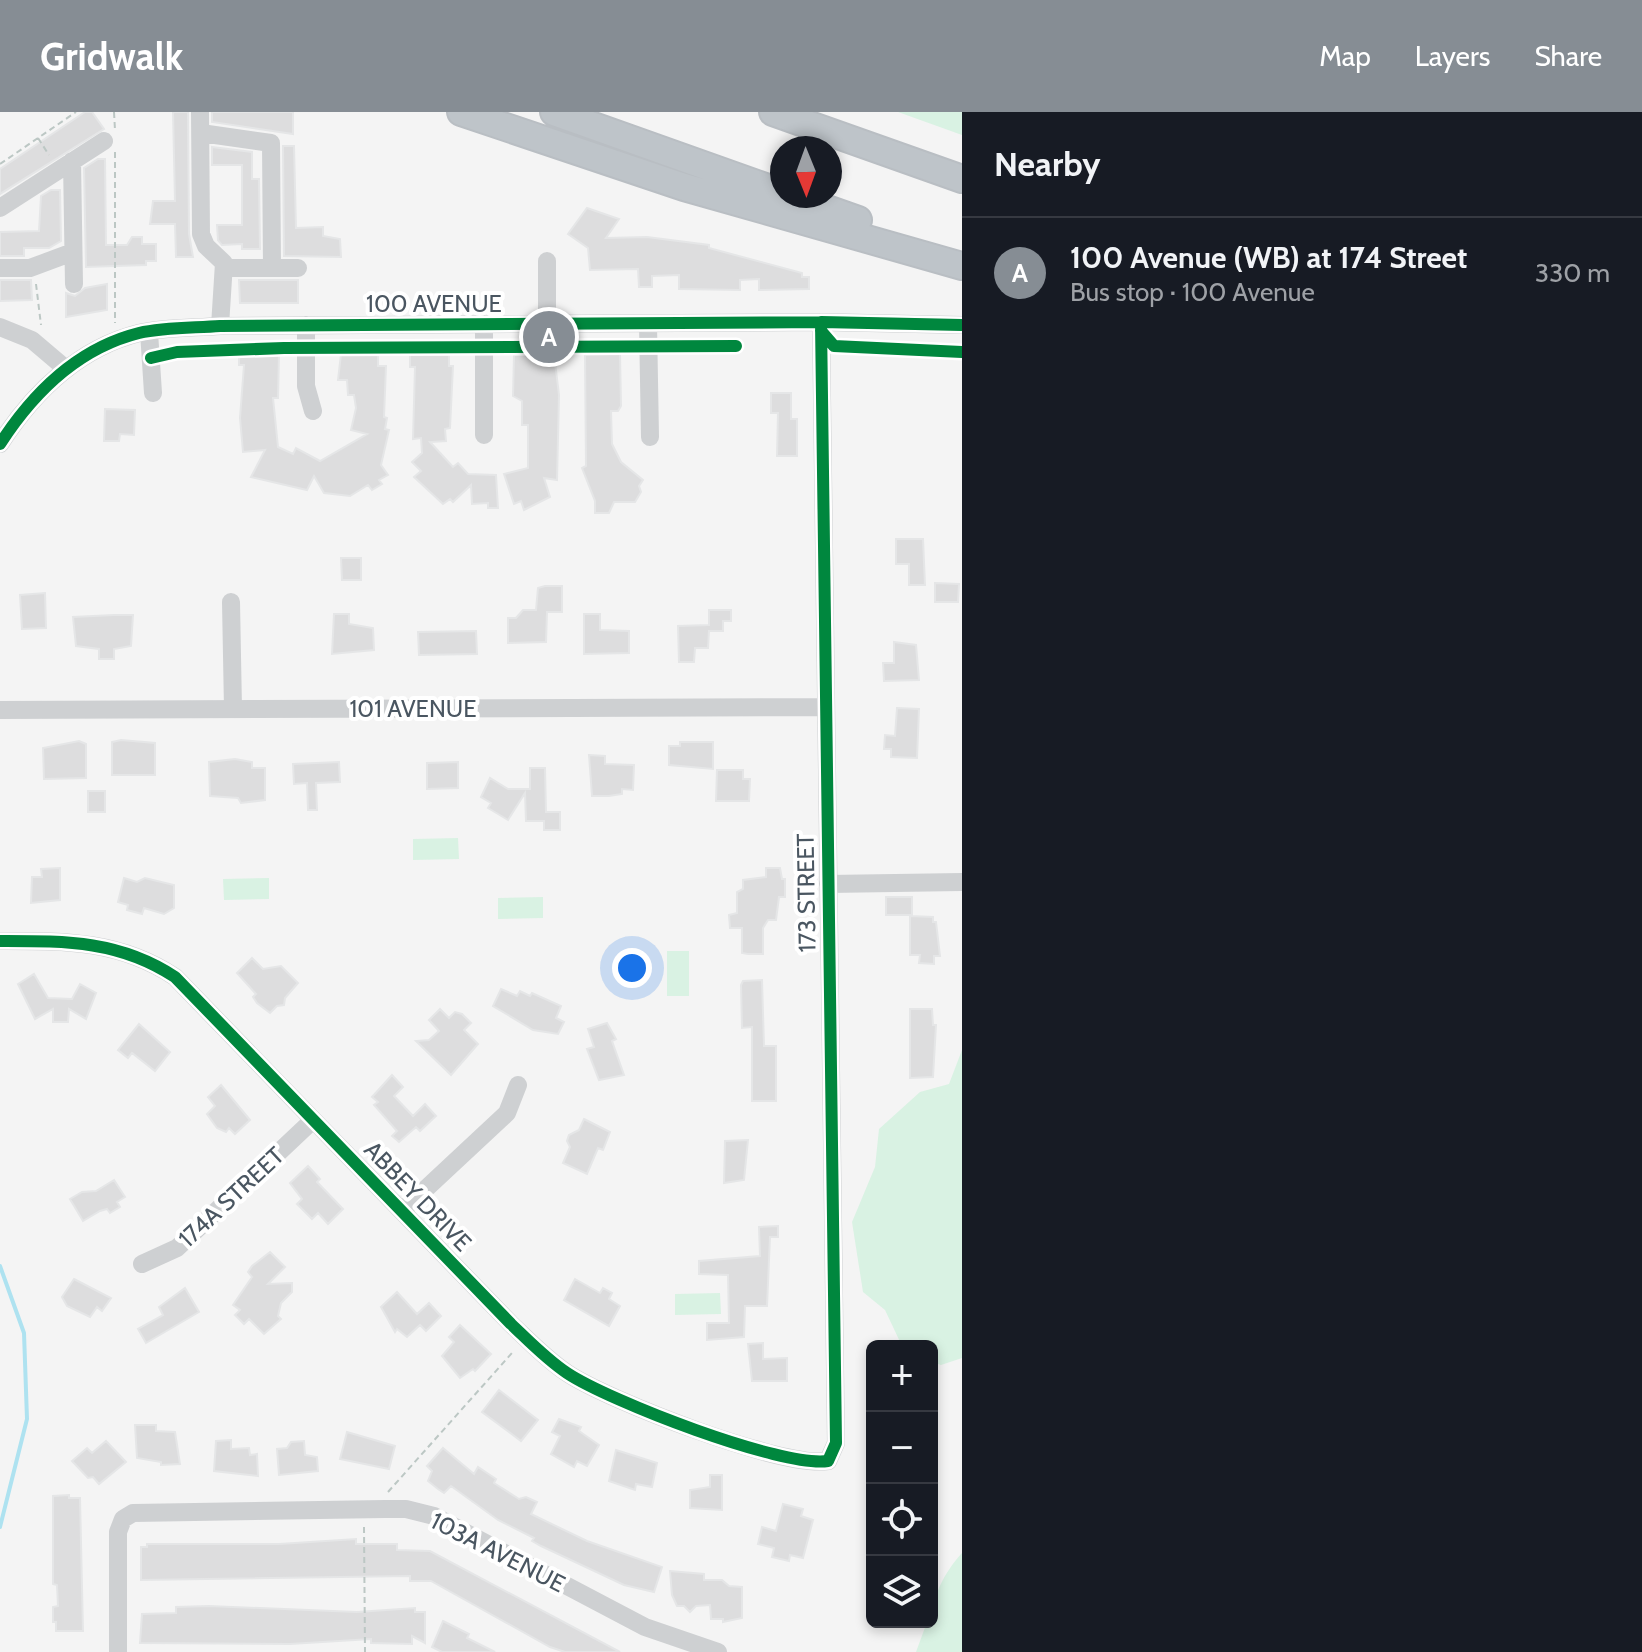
<!DOCTYPE html>
<meta charset="utf-8">
<style>
:root{--surface:#171b24;--page:#242831;--text:#f1f3f6;--muted:#9ea1a6;--line:#363941;--accent:#868d94}
body{margin:0;font-family:Cabin,sans-serif;background:var(--page);color:var(--text)}
.controls{position:absolute;right:24px;bottom:24px;display:grid;overflow:hidden;border-radius:12px;box-shadow:0 4px 12px #0003}
.controls button{width:72px;height:72px;display:grid;place-items:center;padding:0;border:0;border-bottom:2px solid var(--line);background:var(--surface);color:var(--text);font:40px sans-serif}
.compass{position:absolute;left:770px;top:24px;width:72px;height:72px;border-radius:50%;background:var(--surface);box-shadow:0 4px 12px #0003;rotate:179deg}
.you{position:absolute;left:632px;top:856px;width:28px;height:28px;margin:-20px;border:6px solid #fff;border-radius:50%;background:#1a73e8;box-shadow:0 0 0 12px #1a73e833}
.badge{display:grid;place-items:center;width:52px;height:52px;border-radius:50%;background:var(--accent);color:#fff;font-size:26px;font-weight:700}
.pin{position:absolute;translate:-50% -50%;border:4px solid #fff;box-shadow:0 2px 8px #0006}
.list{margin:0;padding:0;list-style:none}
h2{display:flex;justify-content:space-between;align-items:center;height:104px;margin:0;padding:0 32px;font-size:34px}
h2 small{font-size:26px;font-weight:400;color:var(--muted)}
.list li{display:grid;grid-template-columns:52px 1fr auto;gap:24px;align-items:center;box-sizing:border-box;height:112px;padding:0 32px;border-top:2px solid var(--line)}
.list b{display:block;font-size:30px;white-space:nowrap}
.list p{margin:0;font-size:26px;white-space:nowrap;color:var(--muted)}
.list em{font-size:26px;font-style:normal;color:var(--muted)}
.icon{flex:none;width:44px;height:44px;fill:none;stroke:currentColor;stroke-width:2;stroke-linecap:round;stroke-linejoin:round}
.map{position:relative;flex:none;width:962px;height:1540px;overflow:hidden}
header{display:flex;align-items:center;gap:48px;box-sizing:border-box;height:112px;padding:0 40px;background:var(--accent);color:#fff}
header strong{font-size:38px}
nav{display:flex;gap:44px;margin-inline-start:auto;font-size:28px}
main{display:flex}
aside{flex:1;background:var(--surface)}
.map>svg:first-child{display:block}
.green{fill:#d9f2e3}
.lines{fill:none;stroke-linecap:round;stroke-linejoin:round}
.stream{stroke:#aee2f0;stroke-width:4}
.building{fill:#ddddde;stroke:#e5e6e7;stroke-width:2}
.highway-casing{stroke:#b9bec3;stroke-width:30}
.path{stroke:#bcc7c4;stroke-width:2;stroke-dasharray:6 4;stroke-linecap:butt}
.minor{stroke:#ced0d2;stroke-width:18}
.highway{stroke:#bec4c9;stroke-width:26}
.cycleway-casing{stroke:#fff;stroke-width:17}
.cycleway{stroke:#00873e;stroke-width:12}
.labels{text-anchor:middle;dominant-baseline:central;stroke-width:8;stroke-linejoin:round;paint-order:stroke}
.street-label{font-size:24px;fill:#4a5661;stroke:#fff}
</style>
<header>
<strong>Gridwalk</strong>
<nav><a>Map</a><a>Layers</a><a>Share</a></nav>
</header>
<main>
<div class="map">
<svg width="962" height="1540" viewBox="0 0 962 1540">
<rect width="100%" height="100%" fill="#f4f4f4"/>
<path class="green" d="M898,0H962V23Z
M458,726L459,747L413,748V727Z
M269,766V787L224,788L223,767Z
M543,785V806L498,807V786Z
M667,839H689V884H667Z
M962,938V1246L941,1253L932,1250V1234H902L885,1198L863,1180L852,1110L875,1055L879,1017L920,980L949,972Z
M720,1181L721,1202L675,1203V1182Z
M962,1441V1540H916L927,1510H932C932,1483 945,1460 962,1441Z"/>
<g class="lines">
<path class="stream" d="M0,1154L24,1221L27,1307L0,1415"/>
</g>
<path class="building" d="M85,0H92L104,17L0,82V57Z
M173,0H188L189,122L193,145H176L175,112H150L153,89H175Z
M212,0H293V22L212,10Z
M283,34H294L296,116L323,115V124L340,127L341,145L284,144Z
M212,35L252,40V67H259L260,137H242V132L222,133L218,128L217,113H242V53H212Z
M98,47H105L106,133H127L132,125H142V132H156V149H146V153L86,155L84,56Z
M51,78H60L61,129L49,136H24V144H0V120L39,119L41,84Z
M587,96L619,107L606,126L647,125L709,133V136L802,161V165H809V177L759,178V167L740,168V178L679,177V163L652,164V175H639L638,157L590,158L588,136L568,122Z
M0,168H31L32,188L0,189Z
M239,168H298V191H240Z
M107,172V198L66,205V181L75,184L85,176Z
M239,242H279L278,286H273L278,335L293,342L296,336L320,349L367,322L351,318L356,296L354,283H348L347,268H338L341,242L378,243V254H386L384,305L387,306L385,317L389,318L381,353L388,363L379,368L382,372L372,378L368,373L350,384L324,381L314,364L307,378L251,365L265,338L243,340L240,306L244,253H239Z
M554,242L559,283L557,368L544,366L550,385L524,398L521,389L514,392L504,362L528,356V313H522V289L513,284L514,243Z
M620,242L621,294L618,299H611L612,332L621,350L643,368L639,374L641,380L635,390H614L609,401H595V389L582,356L586,354L585,243Z
M410,243H449V254H453L450,316L445,317L446,329L430,330L453,355L458,351L468,362L496,363L498,396H488V391L472,392L471,373L453,390L450,387L443,392L414,365L421,359L412,350L422,341L421,326L413,327L415,255H410Z
M771,281H791V307H797V344H777L778,301H771Z
M105,297L135,298L134,323L120,322L119,329H104Z
M896,427H923L925,473H909V452H896Z
M341,446H361V468H342Z
M935,471L959,472L958,490H935Z
M545,474H562V500H547L546,530L508,531V506H516L523,498H536L538,476Z
M45,481L46,516L22,517L20,483Z
M709,498H731V509H723V519H709L708,536H695L694,550H679L678,514L709,513Z
M334,502H349V512L373,516L374,538L332,542Z
M584,502H600V518L629,519V541L584,542Z
M114,503H133L131,534L114,537V547H99V537L76,534L73,505Z
M476,519L477,542L419,543L418,520Z
M894,530L916,533L919,568L884,569L883,551H894Z
M897,596L919,597L917,646L891,645V637H884L885,623L895,624Z
M121,628L155,631V663H112V630Z
M79,629L86,632V666L44,667L43,636Z
M680,630H713V657L669,653V634H680Z
M589,643L605,644V652L634,653L633,678L622,677V682L609,684H592Z
M235,647L252,650V656H265V688L241,691L238,686L210,684L209,650Z
M339,650L340,670L316,671L317,698H308L307,671L294,672L293,652Z
M458,650V676L427,677V651Z
M530,656H545L546,700H560V718H544V709H526L525,681L508,708L488,696L491,691L481,685L490,666L508,677H530Z
M717,658H743V667H750L749,689H716Z
M88,679H105V700H88Z
M60,756V788L31,791L32,765H42L41,757Z
M766,756H780L782,767H785V785H779L776,808H768L763,816V842H748L742,841V816H730L729,803L737,801V780L743,777V768L766,765Z
M124,766L137,770L145,766L174,773V796L164,802L144,796L142,802L127,798L128,793L118,790Z
M886,785H912V803H886Z
M910,804L933,805V810H936L940,844H934V852L919,851L920,843H910Z
M252,846L263,857L281,854L298,871L285,886L284,893L277,894L270,901L257,891L253,885L256,882L237,861Z
M34,862L48,886L72,887L80,872L96,881L86,907L69,897L68,910H53V897L35,907L18,872Z
M762,868L764,934H776V989H752V915L742,916L741,873L743,869Z
M501,877L517,884L520,879L530,884L532,881L561,894L556,906L564,910L558,922L533,918L493,894Z
M440,897L449,906L455,900L462,902L471,911L464,918L478,932L451,963L416,929L429,928L439,919L429,908Z
M910,897H932L933,913H936L933,965L910,966Z
M607,911L616,927L612,929L624,963L599,968L587,937L594,935L588,917Z
M139,912L170,940L155,959L132,941L128,946L118,938Z
M392,963L403,975L394,984L413,1004L425,992L436,1004L420,1019L416,1015L399,1030L392,1024L397,1019L374,993L378,990L372,985Z
M221,973L250,1008L235,1022L229,1016L226,1020L217,1016L207,1002L215,994L208,985Z
M584,1007L610,1020L603,1038L598,1036L587,1062L563,1051L570,1035L567,1029L569,1023L579,1018Z
M748,1028L744,1068L724,1071L725,1029Z
M308,1054L320,1067L317,1070L343,1097L328,1112L318,1101L312,1107L297,1092L302,1087L290,1071Z
M114,1068L125,1085L117,1090L120,1095L110,1101L107,1097L100,1099L83,1109L70,1087L82,1080L96,1079Z
M778,1114V1125H770L767,1194H745L744,1225L707,1228V1211H729L728,1163L699,1162V1149L760,1144L759,1115Z
M270,1140L285,1155L268,1172L292,1171V1180L281,1191L278,1204L281,1207L264,1222L249,1207L244,1212L235,1203L240,1198L233,1193L252,1165L248,1160L252,1154Z
M74,1167L111,1186L102,1199L97,1195L90,1205L67,1194L62,1185Z
M575,1167L600,1181L603,1176L612,1181L609,1187L620,1194L609,1214L564,1188Z
M185,1176L199,1200L146,1231L138,1217L163,1203L159,1195Z
M397,1180L417,1202L429,1191L441,1204L426,1219L420,1213L407,1225L397,1217L395,1220L381,1195Z
M460,1213L491,1242L475,1259L473,1257L460,1266L442,1244L454,1230L449,1225Z
M763,1231V1247L787,1246V1269H752L748,1232Z
M499,1278L538,1308L521,1329L482,1300Z
M559,1307L581,1315L579,1319L599,1333L587,1354L577,1349L574,1355L551,1342L560,1324L552,1320Z
M135,1313H156V1319L175,1320L180,1352L161,1353V1350L137,1346Z
M347,1320L395,1334L389,1357L340,1347Z
M231,1328V1337L249,1336L250,1343L257,1342L258,1364L214,1359L216,1329Z
M106,1329L126,1350L99,1372L93,1365L88,1366L72,1349L87,1336L92,1341Z
M304,1329L305,1343L317,1345L318,1359L279,1363L277,1337L287,1336L291,1330Z
M443,1336L474,1362L478,1355L496,1367L494,1371L519,1387L526,1385L537,1390L531,1402L587,1429L662,1455L654,1480L624,1473L541,1434L532,1429L534,1426L498,1408L451,1374L444,1381L438,1377L428,1369L432,1359L427,1354Z
M616,1338L657,1351L652,1375L636,1372L635,1378L609,1369Z
M710,1363H722V1398L690,1396V1378L710,1375Z
M69,1383V1386H80L83,1519H56V1510H53V1495L58,1494L57,1473L53,1472V1384Z
M783,1392L803,1397L801,1404L813,1408L803,1446L790,1443L789,1449L772,1445L774,1436L758,1432L762,1415L776,1419Z
M356,1427V1432H397V1438L430,1439L620,1540H565L550,1535L431,1469H410V1464L141,1468V1435H147V1432H279Z
M670,1459L704,1462V1468H722L729,1474L742,1475V1506L723,1510V1507H711L710,1493L696,1494L690,1500L684,1494H677L672,1483Z
M209,1494L357,1500L415,1496V1500H425V1531L412,1524V1532L371,1531V1527L290,1532L140,1531L142,1502L176,1501V1495Z
M443,1509L469,1522L467,1526L495,1540H442L432,1535Z"/>
<g class="lines">
<defs>
<path id="highway" d="M461,0L684,75L962,154
M554,0L782,81
M773,0L962,67
M790,84L858,108"/>
</defs>
<use href="#highway" class="highway-casing"/>
<path class="path" d="M114,0L115,18
M38,26L49,43
M115,40V211
M0,52L76,0
M36,172L41,213
M388,1380L512,1241
M364,1415L365,1540"/>
<path class="minor" d="M200,0L201,122L206,134L224,151L220,214
M201,21L271,31L272,156
M72,49L74,172
M0,96L104,29
M547,149V212
M0,156H30L73,140
M225,156H298
M484,212V323
M648,212L650,325
M306,213V274L313,299
M0,215L32,228L65,256
M149,220L153,281
M0,332C33,281 79,236 139,221C165,215 194,216 220,214L821,210L962,213
M231,490L233,597
M0,598L825,595
M828,772L962,770
M0,829C64,829 119,828 175,865L511,1212C529,1229 546,1247 567,1261C609,1289 782,1356 828,1349L836,1331L821,210
M402,1099L507,1001L518,973
M142,1152L177,1136L313,1008
M118,1540V1420L123,1407L133,1401L385,1397H406L434,1404L645,1515L718,1540"/>
<use href="#highway" class="highway"/>
<defs>
<path id="cycleway" d="M821,219L834,234L962,240
M151,246L177,240L284,236L736,234
M0,332C33,281 79,236 139,221C165,215 194,216 220,214L821,210L962,213
M0,829C64,829 119,828 175,865L511,1212C529,1229 546,1247 567,1261C609,1289 782,1356 828,1349L836,1331L821,210"/>
</defs>
<use href="#cycleway" class="cycleway-casing"/>
<use href="#cycleway" class="cycleway"/>
</g>
<g class="labels">
<g class="street-label">
<text x="434" y="191">100 AVENUE</text>
<text x="413" y="596">101 AVENUE</text>
<text transform="translate(806 781) rotate(-91)">173 STREET</text>
<text transform="translate(418 1084) rotate(46)">ABBEY DRIVE</text>
<text transform="translate(231 1085) rotate(-43)">174A STREET</text>
<text transform="translate(498 1440) rotate(27)">103A AVENUE</text>
</g>
</g>
</svg>
<div class="controls">
<button>+</button>
<button>−</button>
<button><svg class="icon" aria-label="locate" viewBox="0 0 24 24"><circle cx="12" cy="12" r="6"/><path d="M12 2v4M12 18v4M2 12h4M18 12h4"/></svg></button>
<button><svg class="icon" aria-label="layers" viewBox="0 0 24 24"><path d="M12 4l9 5-9 5-9-5zM3 14l9 5 9-5"/></svg></button>
</div>
<svg class="compass" viewBox="-18 -18 36 36"><path d="M0-13l5 13h-10z" fill="#e53935"/><path d="M0 13l5-13h-10z" fill="#9ea1a6"/></svg>
<div class="you"></div>
<div class="pin badge" style="left:549px;top:225px">A</div>
</div>
<aside>
<h2>Nearby<small></small></h2>
<ul class="list">
<li><span class="badge">A</span><div><b>100 Avenue (WB) at 174 Street</b><p>Bus stop · 100 Avenue</p></div><em>330 m</em></li>
</ul>
</aside>
</main>
